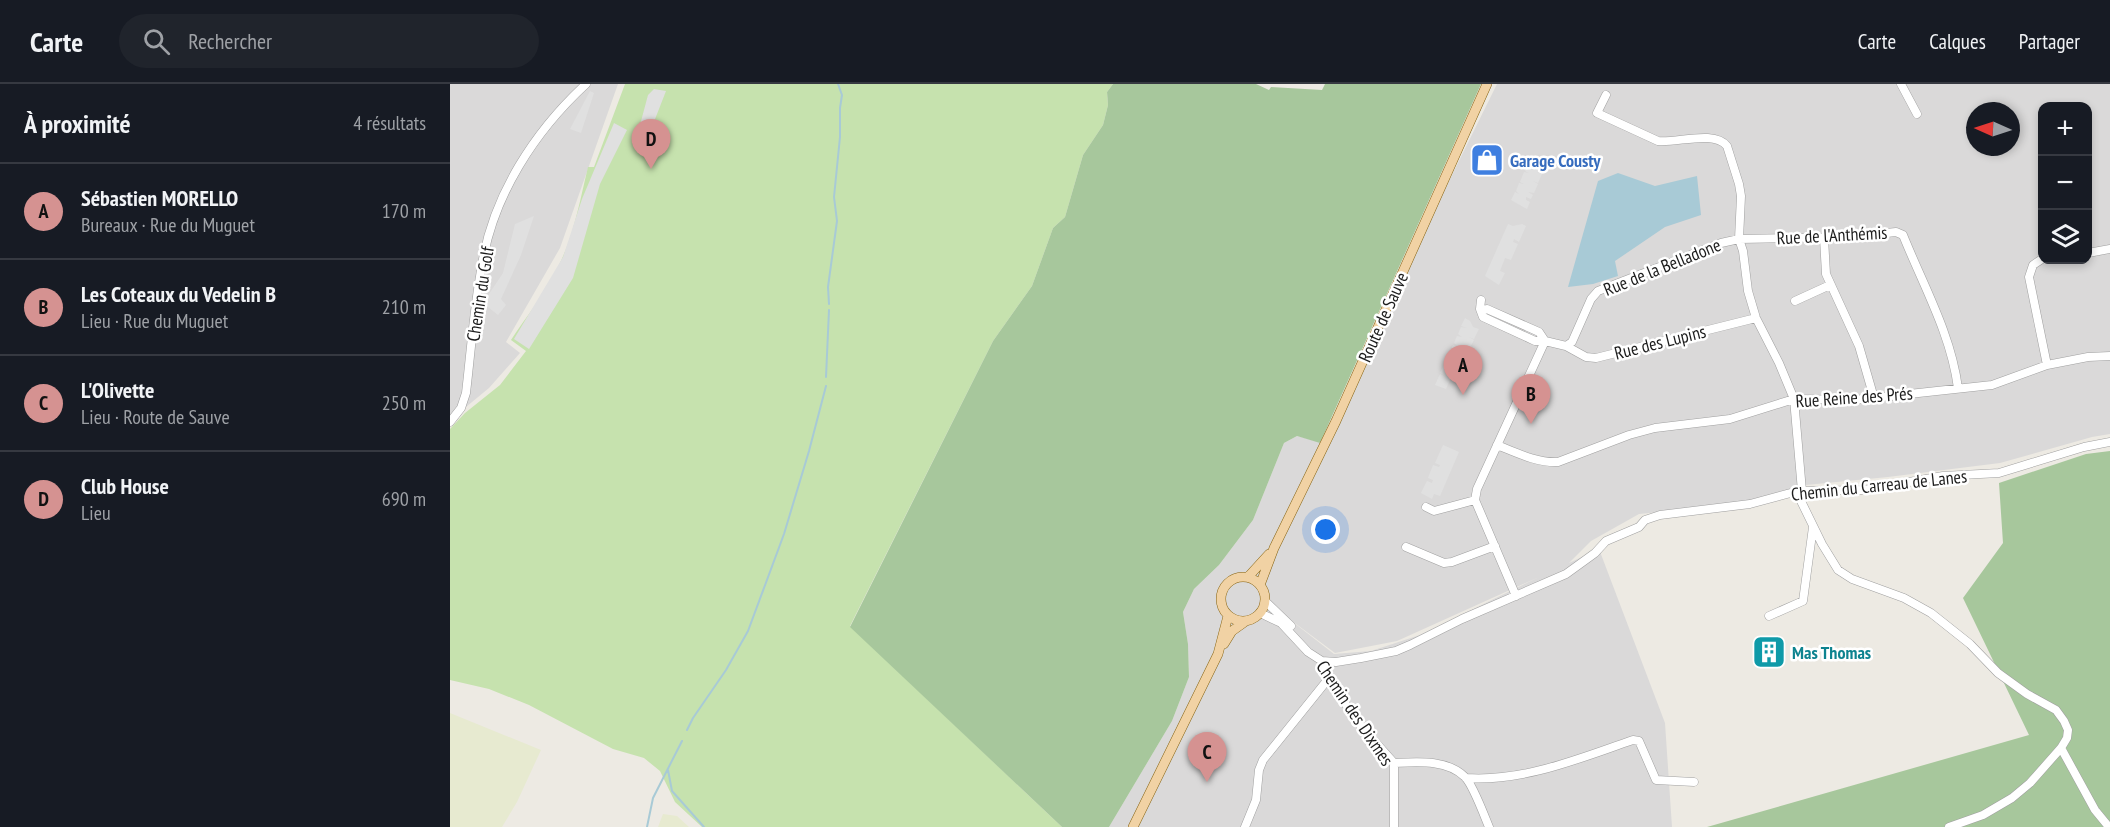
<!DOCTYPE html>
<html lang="fr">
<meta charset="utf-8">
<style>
:root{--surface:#171b24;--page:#20242c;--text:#f1f3f6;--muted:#9ea1a6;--line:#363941;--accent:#d59291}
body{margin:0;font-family:"PT Sans Narrow",sans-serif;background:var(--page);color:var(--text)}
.controls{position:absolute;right:18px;top:18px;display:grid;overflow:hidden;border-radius:12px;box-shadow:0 3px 9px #0003}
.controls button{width:54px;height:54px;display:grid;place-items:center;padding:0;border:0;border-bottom:2px solid var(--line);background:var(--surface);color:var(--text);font:30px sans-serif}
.compass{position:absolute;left:1516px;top:18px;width:54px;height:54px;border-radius:50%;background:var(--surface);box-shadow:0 3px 9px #0003;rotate:273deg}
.you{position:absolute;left:876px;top:446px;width:21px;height:21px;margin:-15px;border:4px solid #fff;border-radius:50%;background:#1a73e8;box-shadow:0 0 0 9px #1a73e833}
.badge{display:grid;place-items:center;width:39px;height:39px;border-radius:50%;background:var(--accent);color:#111;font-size:20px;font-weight:700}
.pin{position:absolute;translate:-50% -50px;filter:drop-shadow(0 2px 3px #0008)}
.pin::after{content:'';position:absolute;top:32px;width:21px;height:18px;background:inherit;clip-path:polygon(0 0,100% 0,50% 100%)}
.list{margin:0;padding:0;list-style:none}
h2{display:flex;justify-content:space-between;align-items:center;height:78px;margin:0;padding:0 24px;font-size:26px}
h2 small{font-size:20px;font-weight:400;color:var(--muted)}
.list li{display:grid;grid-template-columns:39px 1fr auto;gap:18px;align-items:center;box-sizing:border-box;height:96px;padding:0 24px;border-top:2px solid var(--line)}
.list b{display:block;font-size:22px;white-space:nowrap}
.list p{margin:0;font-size:20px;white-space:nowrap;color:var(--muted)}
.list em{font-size:20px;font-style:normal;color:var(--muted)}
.icon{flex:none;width:33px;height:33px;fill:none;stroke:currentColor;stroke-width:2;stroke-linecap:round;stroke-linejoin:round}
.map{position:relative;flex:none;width:1660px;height:743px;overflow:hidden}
header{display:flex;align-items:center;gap:36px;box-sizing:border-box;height:84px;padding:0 30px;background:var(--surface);border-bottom:2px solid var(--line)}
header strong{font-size:28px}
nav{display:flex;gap:33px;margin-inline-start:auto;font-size:21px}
.search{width:420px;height:54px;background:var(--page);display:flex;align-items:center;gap:15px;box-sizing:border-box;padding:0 21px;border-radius:33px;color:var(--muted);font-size:22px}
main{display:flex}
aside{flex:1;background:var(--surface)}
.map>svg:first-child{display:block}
.residential{fill:#dad9d9;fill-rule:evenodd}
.farmland{fill:#e7ead0}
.grass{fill:#c6e2ae}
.forest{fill:#a7c79c}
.parking{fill:#e0e0e0}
.water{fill:#a8cad6}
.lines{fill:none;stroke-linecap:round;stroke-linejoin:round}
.stream{stroke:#a8cad6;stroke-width:2}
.minor-casing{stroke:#a0a0a0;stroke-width:9}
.major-casing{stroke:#856210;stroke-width:10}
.minor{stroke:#fff;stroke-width:8}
.major{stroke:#f1d2a4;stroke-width:9}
.labels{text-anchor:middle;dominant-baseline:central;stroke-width:5;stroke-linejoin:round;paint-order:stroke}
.shop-label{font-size:18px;font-weight:bold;fill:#366cbe;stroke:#fff;text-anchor:start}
.street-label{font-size:18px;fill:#1c1c1c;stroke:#fff}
.culture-label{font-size:18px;font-weight:bold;fill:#0d838f;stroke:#fff;text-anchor:start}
</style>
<header>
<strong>Carte</strong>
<div class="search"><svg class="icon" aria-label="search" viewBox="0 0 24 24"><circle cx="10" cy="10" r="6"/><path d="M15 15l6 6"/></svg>Rechercher</div>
<nav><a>Carte</a><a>Calques</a><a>Partager</a></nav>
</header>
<main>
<aside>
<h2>À proximité<small>4 résultats</small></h2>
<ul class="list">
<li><span class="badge">A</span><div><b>Sébastien MORELLO</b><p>Bureaux · Rue du Muguet</p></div><em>170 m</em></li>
<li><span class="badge">B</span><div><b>Les Coteaux du Vedelin B</b><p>Lieu · Rue du Muguet</p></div><em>210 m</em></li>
<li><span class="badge">C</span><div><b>L'Olivette</b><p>Lieu · Route de Sauve</p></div><em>250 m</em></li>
<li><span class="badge">D</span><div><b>Club House</b><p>Lieu</p></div><em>690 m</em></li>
</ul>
</aside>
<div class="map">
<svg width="1660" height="743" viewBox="0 0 1660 743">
<rect width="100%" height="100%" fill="#edeae3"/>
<path class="residential" d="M0,0H168L110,164L56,258L70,269L39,304L5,332L0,341Z
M1047,0H1660V350L1642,353L1550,379L1438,393L1356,401L1291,420L1189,430L1141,457L1119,479L1149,465L1215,639L1222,743H659L722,637L739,593L738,560L733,528L744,505L769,481L803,436L834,359L847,352L870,358ZM1592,22H1638V176H1592ZM1525,27H1561V63H1525ZM1089,493L970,551L921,567L884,570L834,531L885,569L947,557Z"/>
<path class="farmland" d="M0,629L91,666L67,718L52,743H0Z
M213,730L227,732L239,743H208Z"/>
<path class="grass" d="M175,0H663L657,8L658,21L653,41L633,71L615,133L603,144L582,202L543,257L400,542L612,743H252L225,718L210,687L194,674L163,665L79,621L39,605L0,596V345L15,329L50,301L76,267L61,256C77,231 97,208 109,181C124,151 130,116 138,83H144Z"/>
<path class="forest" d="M663,0H806L819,6L821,3L872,6L875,0H1031L870,359L847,352L834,359L803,436L769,481L744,505L733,528L738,560L739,593L722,637L659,743H612L400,543L543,257L582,202L603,144L615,133L633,71L653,41L658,21L657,8Z
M1660,367V743H1257L1579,651L1513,514L1553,459L1549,399L1636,370Z"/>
<path class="parking" d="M204,5L216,7L200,48L191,44L190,41L198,11Z
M140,7L144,9L131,49L120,45Z
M164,39L177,46L150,100L123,194L79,265L64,255L113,173L132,115Z
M1079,76L1095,83L1093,88H1087L1092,90L1088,99L1083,97L1088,100L1084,109L1078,108L1083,111L1081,115L1076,113V116L1080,118L1077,125L1061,116L1065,108L1069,110L1066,107L1069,99L1074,100L1070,98L1074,88L1079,89L1075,87Z
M84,132L71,171L51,215L56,221L48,231L33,219L53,189L65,140Z
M1058,140L1063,142L1072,140L1076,142L1069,158L1064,155L1063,158L1068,160L1061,176L1055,174L1050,187L1055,189L1049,201L1035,192Z
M1015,234L1020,237L1023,243L1029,245L1024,255L1019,253L1024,256L1020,264L1014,262L1017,264L1009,282L1007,281L1005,284L1010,286L1007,293L1002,291L996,305L985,301L990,290L995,292L990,289L995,279L1000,280L995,277L999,270L1004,272L999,269L1003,261L1008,262L1004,259L1007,252L1012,253L1008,250L1011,243L1017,244L1011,242Z
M993,361L1009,368L990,412L984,410L982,415L971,409L977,397L982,399L983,396L978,394L983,381L989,383L990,381L985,379Z"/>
<path class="water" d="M1168,89L1205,102L1247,92L1251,131L1215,143L1165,177L1168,192L1143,200L1118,203L1148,97Z"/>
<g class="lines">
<path class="stream" d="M379,220L378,203L387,137L384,113L390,53V24L392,11L388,0
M376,293L379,226
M237,646L243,634L276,586L298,547L334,450L359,367L376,302
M218,686L222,707L254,743
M197,743L203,714L232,657"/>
<defs>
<path id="minor" d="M1451,0L1467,30
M1156,11L1147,29L1208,57C1228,59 1264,46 1277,62L1289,100L1291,112L1289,155L1293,167L1298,207L1306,234L1329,279L1344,315L1352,407
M1374,154L1376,190L1409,262L1424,314
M1638,169L1660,165
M1592,175L1583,181L1579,193L1597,281
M1031,216L1030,225L1033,233L1085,257H1095L1116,262L1122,258L1141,215L1148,207L1271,159L1289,155L1398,153L1446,148L1453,151C1473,201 1501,250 1508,304
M1345,217L1380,201
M1032,227L1037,225L1089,248L1095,257
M1116,262L1136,273L1146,274L1306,234
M0,338L11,324L16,309C21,266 24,223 32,181C43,111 85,47 136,0
M1047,361C1067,369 1087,379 1108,378L1179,351L1205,344L1280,335L1344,315L1404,316L1542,301L1597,281L1638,273L1660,272
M1348,407L1349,413L1372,460L1388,486L1402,495L1454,514L1481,529L1520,560L1548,589L1577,610L1606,626L1614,637L1618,646L1617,654L1611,664L1580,699L1562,714L1533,731L1499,743
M976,423L984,427L1025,416
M956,463L994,479L1002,478L1045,462
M1066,512L1025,416L1027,405L1095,257
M815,517L841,542
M810,529L831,539L858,568L872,577L883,601L909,640L944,679V743
M1319,532L1353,517L1363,443
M872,577L886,578L911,574L946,567L960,561L1012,535L1116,490L1145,469L1156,457L1189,443L1195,436L1210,431L1300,420L1348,407L1414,406L1493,392L1549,389L1634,363L1660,358
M1611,664L1645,726L1659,743
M944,679C967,678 997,675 1015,693C1023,701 1034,731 1039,743
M1016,694C1074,698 1130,674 1183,656L1189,657L1206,696L1244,698
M795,743L806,716L809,686L813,676L879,594"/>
<path id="major" d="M771 515a22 22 0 1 1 44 0a22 22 0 1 1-44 0Z
M798,493L819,470
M810,501L824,464L886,337L1037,0
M774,560L782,547L796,537
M683,743L768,570L778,532"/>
</defs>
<use href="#minor" class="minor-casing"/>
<use href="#major" class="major-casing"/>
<use href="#minor" class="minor"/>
<use href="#major" class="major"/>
</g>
<defs>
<symbol id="shop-square" viewBox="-11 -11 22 22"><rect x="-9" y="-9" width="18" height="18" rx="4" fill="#3f7fe0" stroke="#fff"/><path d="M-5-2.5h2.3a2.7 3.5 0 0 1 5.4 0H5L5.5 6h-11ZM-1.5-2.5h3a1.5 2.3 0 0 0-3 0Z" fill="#fff"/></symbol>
<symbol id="building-square" viewBox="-11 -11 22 22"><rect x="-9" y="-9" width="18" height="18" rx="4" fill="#0f9aa8" stroke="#fff"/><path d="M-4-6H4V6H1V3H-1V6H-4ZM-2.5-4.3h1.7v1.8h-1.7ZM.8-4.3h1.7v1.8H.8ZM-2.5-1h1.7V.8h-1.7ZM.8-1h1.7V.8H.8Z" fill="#fff"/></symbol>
</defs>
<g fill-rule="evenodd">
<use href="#shop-square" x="1018" y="57" width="38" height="38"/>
<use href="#building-square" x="1300" y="549" width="38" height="38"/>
</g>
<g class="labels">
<g class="shop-label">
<text x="1060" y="76">Garage Cousty</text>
</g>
<g class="street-label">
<text transform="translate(1382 151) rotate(-3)">Rue de l'Anthémis</text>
<text transform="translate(1212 183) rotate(-22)">Rue de la Belladone</text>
<text transform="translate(30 210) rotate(-81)">Chemin du Golf</text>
<text transform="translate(933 233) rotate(-66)">Route de Sauve</text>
<text transform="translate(1210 258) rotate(-14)">Rue des Lupins</text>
<text transform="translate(1404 313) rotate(-4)">Rue Reine des Prés</text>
<text transform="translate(1429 401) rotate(-6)">Chemin du Carreau de Lanes</text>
<text transform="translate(905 629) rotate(56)">Chemin des Dixmes</text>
</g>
<g class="culture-label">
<text x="1342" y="568">Mas Thomas</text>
</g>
</g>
</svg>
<div class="controls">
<button>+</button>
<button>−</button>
<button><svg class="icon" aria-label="layers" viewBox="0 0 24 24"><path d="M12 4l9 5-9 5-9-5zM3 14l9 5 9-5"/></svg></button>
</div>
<svg class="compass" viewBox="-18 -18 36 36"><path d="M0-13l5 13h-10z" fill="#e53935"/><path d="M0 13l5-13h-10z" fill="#9ea1a6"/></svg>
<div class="you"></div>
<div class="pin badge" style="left:1013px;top:311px">A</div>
<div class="pin badge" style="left:1081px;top:340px">B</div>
<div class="pin badge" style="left:757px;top:698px">C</div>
<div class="pin badge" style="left:201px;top:85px">D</div>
</div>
</main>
